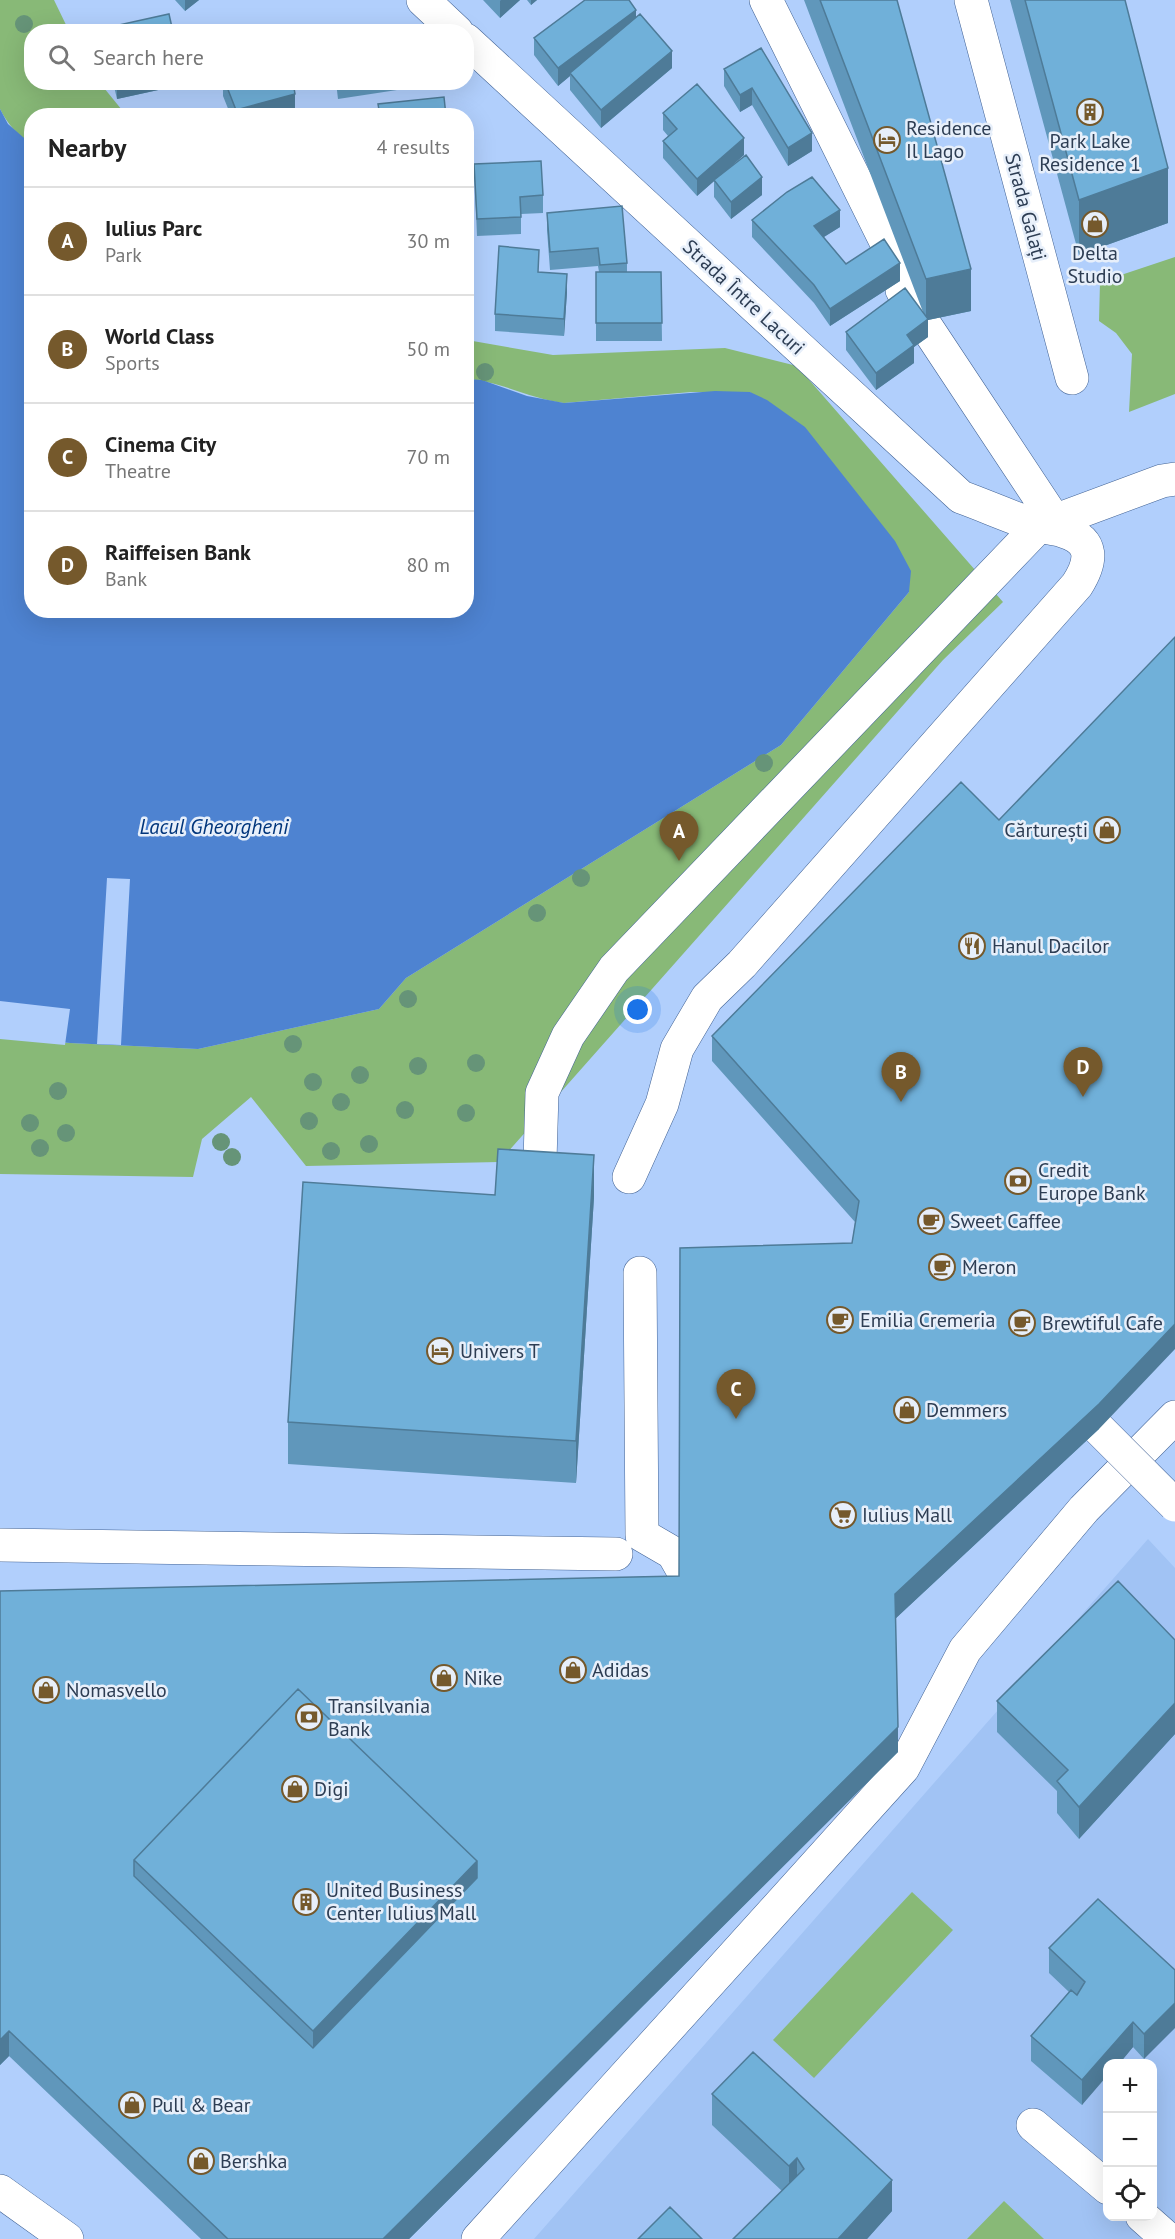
<!DOCTYPE html>
<meta charset="utf-8">
<style>
:root{--surface:#fff;--page:#f2f2f2;--text:#222;--muted:#767676;--line:#e0e0e0;--accent:#75592c}
body{margin:0;font-family:"PT Sans",sans-serif;background:var(--page);color:var(--text)}
.controls{position:absolute;right:18px;bottom:18px;display:grid;overflow:hidden;border-radius:12px;box-shadow:0 6px 24px #0002}
.controls button{width:54px;height:54px;display:grid;place-items:center;padding:0;border:0;border-bottom:2px solid var(--line);background:var(--surface);color:var(--text);font:30px sans-serif}
.you{position:absolute;left:638px;top:1010px;width:21px;height:21px;margin:-15px;border:4px solid #fff;border-radius:50%;background:#1a73e8;box-shadow:0 0 0 9px #1a73e833}
.badge{display:grid;place-items:center;width:39px;height:39px;border-radius:50%;background:var(--accent);color:#fff;font-size:20px;font-weight:700}
.pin{position:absolute;translate:-50% -50px;filter:drop-shadow(0 2px 3px #0008)}
.pin::after{content:'';position:absolute;top:32px;width:21px;height:18px;background:inherit;clip-path:polygon(0 0,100% 0,50% 100%)}
.list{margin:0;padding:0;list-style:none}
h2{display:flex;justify-content:space-between;align-items:center;height:78px;margin:0;padding:0 24px;font-size:26px}
h2 small{font-size:20px;font-weight:400;color:var(--muted)}
.list li{display:grid;grid-template-columns:39px 1fr auto;gap:18px;align-items:center;box-sizing:border-box;height:108px;padding:0 24px;border-top:2px solid var(--line)}
.list b{display:block;font-size:22px;white-space:nowrap}
.list p{margin:0;font-size:20px;white-space:nowrap;color:var(--muted)}
.list em{font-size:20px;font-style:normal;color:var(--muted)}
.icon{flex:none;width:33px;height:33px;fill:none;stroke:currentColor;stroke-width:2;stroke-linecap:round;stroke-linejoin:round}
.map{position:relative;flex:none;width:1175px;height:2239px;overflow:hidden}
.search{position:absolute;background:var(--surface);box-shadow:0 6px 24px #0002;left:24px;top:24px;width:450px;height:66px;display:flex;align-items:center;gap:15px;box-sizing:border-box;padding:0 21px;border-radius:24px;color:var(--muted);font-size:22px}
.panel{position:absolute;background:var(--surface);box-shadow:0 6px 24px #0002;left:24px;top:108px;width:450px;height:510px;border-radius:24px}
.map>svg:first-child{display:block}
.built{fill:#a1c3f4;fill-rule:evenodd}
.green{fill:#88b977}
.water{fill:#4e83d1}
.pier{fill:#b1cffc}
.lines{fill:none;stroke-linecap:round;stroke-linejoin:round}
.minor-casing{stroke:#426395;stroke-width:34}
.major-casing{stroke:#426395;stroke-width:34}
.minor{stroke:#fff;stroke-width:33}
.major{stroke:#fff;stroke-width:33}
.minor-bridge-casing{stroke:#426395;stroke-width:34;stroke-linecap:butt}
.minor-bridge{stroke:#fff;stroke-width:33}
.tree{fill:#669478}
.wall{fill:#6097bb}
.shaded-wall{fill:#4e7b98}
.building{fill:#70b0d9;stroke:#4e7b98;stroke-width:1.5;fill-rule:evenodd}
.labels{text-anchor:middle;dominant-baseline:central;stroke-width:5;stroke-linejoin:round;paint-order:stroke}
.poi-label{font-size:20px;fill:#2d3d53;stroke:#e7effa;text-anchor:start}
.street-label{font-size:20px;fill:#2d3d53;stroke:#e7effa}
.water-label{font-size:21px;font-style:italic;fill:#00357b;stroke:#e7effa}
</style>
<div class="map">
<svg width="1175" height="2239" viewBox="0 0 1175 2239">
<rect width="100%" height="100%" fill="#b1cffc"/>
<path class="built" d="M1148,1539L1175,1568V2239H534ZM1108,2064H1152V2216H1108Z"/>
<path class="green" d="M0,0H54L69,31L32,32V82L100,83L126,115L32,116L31,144C17,134 8,125 0,109Z
M1175,257V394L1129,412L1132,354L1116,333L1099,321L1100,282Z
M467,340L553,355L725,348L797,366L1003,602L943,660L499,1162L306,1166L251,1097L202,1139L193,1177L0,1174V1036L70,1043L198,1049L379,1009L406,978L781,745L909,592L750,392H691L564,403C530,399 500,381 467,379Z
M912,1892L953,1930L814,2078L773,2040Z
M1004,2201L1044,2239H967Z"/>
<path class="water" d="M0,109L8,124L31,144L32,610H466L467,379L482,380L527,396L564,403L715,391L750,392L767,400L805,427L895,541L911,571L909,592L781,745L406,978L379,1009L198,1049L70,1043L0,1036Z"/>
<path class="pier" d="M107,878L130,879L121,1045L97,1044Z
M0,1001L70,1009L65,1045L0,1039Z"/>
<g class="lines">
<defs>
<path id="minor" d="M423,0L457,32
M766,0L904,278L902,290L1055,521
M971,0L1072,378
M466,40L961,497C986,506 1010,517 1035,525C1044,528 1054,528 1063,531C1095,541 1092,561 1077,585L742,964L707,998L677,1049L662,1104L629,1177
M539,1194L542,1093L568,1036L614,969L1038,527L1162,481L1175,479
M640,1273L642,1535L673,1553L701,1602
M0,1545L616,1554
M1033,2125L1108,2188
M1142,2216L1168,2239
M478,2239L903,1768L965,1650L1084,1509L1175,1417"/>
<path id="major" d="M0,2191L67,2239"/>
</defs>
<use href="#minor" class="minor-casing"/>
<use href="#major" class="major-casing"/>
<use href="#minor" class="minor"/>
<use href="#major" class="major"/>
<defs>
<path id="minor-bridge" d="M1087,1417L1175,1505"/>
</defs>
<use href="#minor-bridge" class="minor-bridge-casing"/>
<use href="#minor-bridge" class="minor-bridge"/>
</g>
<g class="tree">
<circle cx="24" cy="24" r="9"/>
<circle cx="485" cy="372" r="9"/>
<circle cx="764" cy="763" r="9"/>
<circle cx="581" cy="878" r="9"/>
<circle cx="537" cy="913" r="9"/>
<circle cx="408" cy="999" r="9"/>
<circle cx="293" cy="1044" r="9"/>
<circle cx="476" cy="1063" r="9"/>
<circle cx="418" cy="1066" r="9"/>
<circle cx="360" cy="1075" r="9"/>
<circle cx="313" cy="1082" r="9"/>
<circle cx="58" cy="1091" r="9"/>
<circle cx="341" cy="1102" r="9"/>
<circle cx="405" cy="1110" r="9"/>
<circle cx="466" cy="1113" r="9"/>
<circle cx="309" cy="1121" r="9"/>
<circle cx="30" cy="1123" r="9"/>
<circle cx="66" cy="1133" r="9"/>
<circle cx="221" cy="1142" r="9"/>
<circle cx="369" cy="1144" r="9"/>
<circle cx="40" cy="1148" r="9"/>
<circle cx="331" cy="1151" r="9"/>
<circle cx="232" cy="1157" r="9"/>
</g>
<path class="wall" d="M175,0H199L185,11Z
M483,0H520L500,18Z
M527,0H537L531,5Z
M804,0H897L971,311L928,320V337L914,347V363L876,390L846,350V332L923,312Z
M1010,0H1125L1168,223L1079,255Z
M636,18L672,68L601,128L570,90V76L558,86L534,55V38Z
M761,48L812,151L788,166L752,105L740,112L724,86V69Z
M113,82H181V85L117,99Z
M223,82H293L295,111L279,116H231L223,96Z
M336,82H397V90L338,99Z
M663,113L744,155L730,167L762,195L731,219L714,197V181L697,196L663,158V141L668,136L663,130Z
M474,164L543,195V213L521,214V234L477,236Z
M547,213L627,263V272H661L662,341H596V272H599L598,266L550,270L547,230Z
M752,220L840,227L824,237L846,264L900,281L830,326L814,303L752,237Z
M567,292L564,336L495,331V314Z
M712,1036L1099,1429L895,1619L898,1752L409,2239H201L9,2056L0,2065V1591L679,1576L852,1243L855,1222L712,1061Z
M594,1197L576,1483L288,1464V1422Z
M1175,1640V1734L1079,1839L1057,1813V1791L997,1732V1701Z
M1049,1948L1175,1970L1144,2059L1133,2047L1119,2064H1107L1082,2105L1031,2061V2036L1069,1992L1049,1973Z
M712,2094L892,2211L867,2239H733L782,2191L712,2125Z"/>
<path class="shaded-wall" d="M185,0H199L185,11Z
M501,0H520L500,18V1Z
M531,0H537L531,5Z
M636,10V28L570,73V76L558,86V68Z
M672,51V68L601,128V110Z
M117,82H181V85L117,99Z
M752,88V105L740,112V95Z
M295,94V111L279,116H236V110Z
M812,133V151L788,166V148Z
M744,138V155L697,196V179Z
M1168,168V223L1079,255V200Z
M762,177V195L731,219V202Z
M840,210V227L814,243V226Z
M900,263V281L830,326V309Z
M971,269V311L928,320V337L914,347V363L876,390V373L907,335L926,321V279Z
M567,274V292L564,336V319Z
M594,1155V1197L576,1483V1441Z
M1175,1324V1349L1099,1429L895,1619V1594Z
M1175,1703V1734L1079,1839V1807Z
M898,1727V1752L409,2239H383Z
M477,1861V1903L313,2073V2031Z
M1175,2003V2028L1144,2059V2034Z
M1133,2022V2047L1119,2064H1107V2076L1082,2105V2080Z
M9,2031V2056L0,2065V2040Z
M797,2158V2190L789,2198V2166Z
M892,2180V2211L867,2239H838Z"/>
<path class="building" d="M585,0H629L636,10L558,68L534,38Z
M820,0H897L971,269L926,279Z
M1025,0H1125L1168,168L1079,200Z
M169,14L173,32H105V28Z
M640,14L672,51L601,110L570,73Z
M761,48L812,133L788,148L752,88L740,95L724,69Z
M225,82H293L295,94L236,110Z
M697,84L744,138L697,179L663,141L677,129L663,113Z
M444,97L446,116H380L378,104Z
M746,155L762,177L731,202L714,180Z
M541,161L543,195L520,197L521,217L477,219L474,164Z
M812,177L840,210L814,226L846,264L884,239L900,263L830,309L814,285L752,220L787,192Z
M622,206L627,263L600,265L598,248L550,252L547,213Z
M499,246L539,250L538,272L567,274L564,319L495,314Z
M596,272H661L662,323H596Z
M905,288L928,319L907,335L914,345L876,373L846,332Z
M1175,637V1324L1099,1404L895,1594L898,1727L383,2239H228L9,2031L0,2040V1591L679,1576L680,1248L852,1243L859,1201L712,1036L961,782L999,820ZM298,1689L477,1861V1878L313,2048L134,1876V1860Z
M498,1149L594,1155L576,1441L288,1422L303,1182L495,1195Z
M1118,1581L1175,1640V1703L1079,1807L1057,1781L1068,1770L997,1701Z
M298,1689L477,1861L313,2031L134,1860Z
M1098,1899L1175,1970V2003L1144,2034L1133,2022L1082,2080L1031,2036L1071,1990L1077,1995L1085,1982L1049,1948Z
M753,2052L892,2180L838,2239H733L804,2169L797,2158L789,2166L712,2094Z
M670,2207L702,2239H638Z"/>
<defs>
<symbol id="building-ring" viewBox="-11 -11 22 22"><circle r="9.5" fill="#e7effa" stroke="#75592c" stroke-width="1.5"/><path d="M-4-6H4V6H1V3H-1V6H-4ZM-2.5-4.3h1.7v1.8h-1.7ZM.8-4.3h1.7v1.8H.8ZM-2.5-1h1.7V.8h-1.7ZM.8-1h1.7V.8H.8Z" fill="#75592c"/></symbol>
<symbol id="hotel-ring" viewBox="-11 -11 22 22"><circle r="9.5" fill="#e7effa" stroke="#75592c" stroke-width="1.5"/><path d="M-6-4.5h1.5V1H6V5H4.5V3h-9V5H-6ZM-4 0a1.8 1.8 0 1 1 3.6 0ZM.5 0V-2.5h3Q6-2.5 6 0Z" fill="#75592c"/></symbol>
<symbol id="shop-ring" viewBox="-11 -11 22 22"><circle r="9.5" fill="#e7effa" stroke="#75592c" stroke-width="1.5"/><path d="M-5-2.5h2.3a2.7 3.5 0 0 1 5.4 0H5L5.5 6h-11ZM-1.5-2.5h3a1.5 2.3 0 0 0-3 0Z" fill="#75592c"/></symbol>
<symbol id="restaurant-ring" viewBox="-11 -11 22 22"><circle r="9.5" fill="#e7effa" stroke="#75592c" stroke-width="1.5"/><path d="M-5-6h1v4h1v-4h1v4h1v-4h1v5L-1.5 .5V6h-2V.5L-5-1ZM5-6V6H3V1.5H1.5Q1.5-4 5-6Z" fill="#75592c"/></symbol>
<symbol id="bank-ring" viewBox="-11 -11 22 22"><circle r="9.5" fill="#e7effa" stroke="#75592c" stroke-width="1.5"/><path d="M-6-4H6V4H-6ZM0-2.3a2.3 2.3 0 1 0 0 4.6a2.3 2.3 0 1 0 0-4.6Z" fill="#75592c"/></symbol>
<symbol id="cafe-ring" viewBox="-11 -11 22 22"><circle r="9.5" fill="#e7effa" stroke="#75592c" stroke-width="1.5"/><path d="M-5.5-4.5H6V0H3Q3 3.5 0 3.5H-2.5Q-5.5 3.5-5.5 0ZM3-3.2v2h1.7v-2ZM-6 4.5H4V6H-6Z" fill="#75592c"/></symbol>
<symbol id="supermarket-ring" viewBox="-11 -11 22 22"><circle r="9.5" fill="#e7effa" stroke="#75592c" stroke-width="1.5"/><path d="M-6-5.5h2.5l.6 2H6L4.5 2H-2.5L-4.4-4H-6ZM-1.5 3.2a1.3 1.3 0 1 0 .1 0ZM3 3.2a1.3 1.3 0 1 0 .1 0Z" fill="#75592c"/></symbol>
</defs>
<g fill-rule="evenodd">
<use href="#building-ring" x="1075" y="97" width="30" height="30"/>
<use href="#hotel-ring" x="872" y="125" width="30" height="30"/>
<use href="#shop-ring" x="1080" y="209" width="30" height="30"/>
<use href="#shop-ring" x="1092" y="815" width="30" height="30"/>
<use href="#restaurant-ring" x="957" y="931" width="30" height="30"/>
<use href="#bank-ring" x="1003" y="1166" width="30" height="30"/>
<use href="#cafe-ring" x="916" y="1206" width="30" height="30"/>
<use href="#cafe-ring" x="927" y="1252" width="30" height="30"/>
<use href="#cafe-ring" x="825" y="1305" width="30" height="30"/>
<use href="#cafe-ring" x="1007" y="1308" width="30" height="30"/>
<use href="#hotel-ring" x="425" y="1336" width="30" height="30"/>
<use href="#shop-ring" x="892" y="1395" width="30" height="30"/>
<use href="#supermarket-ring" x="828" y="1500" width="30" height="30"/>
<use href="#shop-ring" x="558" y="1655" width="30" height="30"/>
<use href="#shop-ring" x="429" y="1663" width="30" height="30"/>
<use href="#shop-ring" x="31" y="1675" width="30" height="30"/>
<use href="#bank-ring" x="294" y="1702" width="30" height="30"/>
<use href="#shop-ring" x="280" y="1774" width="30" height="30"/>
<use href="#building-ring" x="291" y="1887" width="30" height="30"/>
<use href="#shop-ring" x="117" y="2090" width="30" height="30"/>
<use href="#shop-ring" x="186" y="2146" width="30" height="30"/>
</g>
<g class="labels">
<g class="poi-label">
<text x="906" y="128">Residence<tspan x="906" dy="23">Il Lago</tspan></text>
<text x="1090" y="141" text-anchor="middle">Park Lake<tspan x="1090" dy="23">Residence 1</tspan></text>
<text x="1095" y="253" text-anchor="middle">Delta<tspan x="1095" dy="23">Studio</tspan></text>
<text x="1088" y="830" text-anchor="end">Cărturești</text>
<text x="992" y="946">Hanul Dacilor</text>
<text x="1038" y="1170">Credit<tspan x="1038" dy="23">Europe Bank</tspan></text>
<text x="950" y="1221">Sweet Caffee</text>
<text x="962" y="1267">Meron</text>
<text x="860" y="1320">Emilia Cremeria</text>
<text x="1042" y="1323">Brewtiful Cafe</text>
<text x="460" y="1351">Univers T</text>
<text x="926" y="1410">Demmers</text>
<text x="862" y="1515">Iulius Mall</text>
<text x="592" y="1670">Adidas</text>
<text x="464" y="1678">Nike</text>
<text x="66" y="1690">Nomasvello</text>
<text x="328" y="1706">Transilvania<tspan x="328" dy="23">Bank</tspan></text>
<text x="314" y="1789">Digi</text>
<text x="326" y="1890">United Business<tspan x="326" dy="23">Center Iulius Mall</tspan></text>
<text x="152" y="2105">Pull &amp; Bear</text>
<text x="220" y="2161">Bershka</text>
</g>
<g class="street-label">
<text transform="translate(1026 207) rotate(75)">Strada Galați</text>
<text transform="translate(744 297) rotate(43)">Strada Între Lacuri</text>
</g>
<g class="water-label">
<text x="214" y="826">Lacul Gheorgheni</text>
</g>
</g>
</svg>
<div class="controls">
<button>+</button>
<button>−</button>
<button><svg class="icon" aria-label="locate" viewBox="0 0 24 24"><circle cx="12" cy="12" r="6"/><path d="M12 2v4M12 18v4M2 12h4M18 12h4"/></svg></button>
</div>
<div class="you"></div>
<div class="pin badge" style="left:679px;top:861px">A</div>
<div class="pin badge" style="left:901px;top:1102px">B</div>
<div class="pin badge" style="left:736px;top:1419px">C</div>
<div class="pin badge" style="left:1083px;top:1097px">D</div>
<div class="search"><svg class="icon" aria-label="search" viewBox="0 0 24 24"><circle cx="10" cy="10" r="6"/><path d="M15 15l6 6"/></svg>Search here</div>
<section class="panel">
<h2>Nearby<small>4 results</small></h2>
<ul class="list">
<li><span class="badge">A</span><div><b>Iulius Parc</b><p>Park</p></div><em>30 m</em></li>
<li><span class="badge">B</span><div><b>World Class</b><p>Sports</p></div><em>50 m</em></li>
<li><span class="badge">C</span><div><b>Cinema City</b><p>Theatre</p></div><em>70 m</em></li>
<li><span class="badge">D</span><div><b>Raiffeisen Bank</b><p>Bank</p></div><em>80 m</em></li>
</ul>
</section>
</div>
